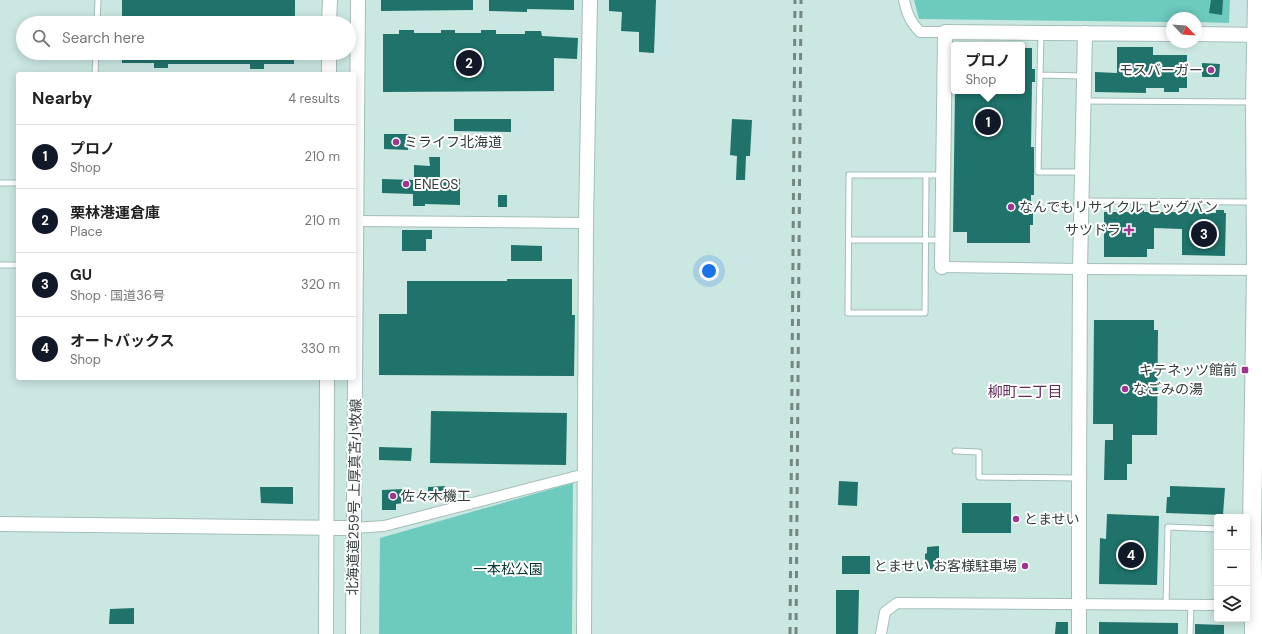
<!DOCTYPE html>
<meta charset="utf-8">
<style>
:root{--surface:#fff;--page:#f6f6f6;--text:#222;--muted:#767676;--line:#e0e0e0;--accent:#111827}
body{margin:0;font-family:"DM Sans","Noto Sans JP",sans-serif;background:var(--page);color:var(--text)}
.controls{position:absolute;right:12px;bottom:12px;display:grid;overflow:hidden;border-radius:4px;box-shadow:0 2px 10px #0003}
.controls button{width:36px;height:36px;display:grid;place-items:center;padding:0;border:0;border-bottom:1px solid var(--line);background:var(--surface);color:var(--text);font:20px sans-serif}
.compass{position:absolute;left:1166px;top:12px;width:36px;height:36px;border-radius:50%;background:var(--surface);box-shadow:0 2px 10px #0003;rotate:115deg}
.you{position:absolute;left:709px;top:271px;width:14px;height:14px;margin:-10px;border:3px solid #fff;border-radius:50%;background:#1a73e8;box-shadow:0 0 0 6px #1a73e833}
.badge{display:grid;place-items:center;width:26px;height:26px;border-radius:50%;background:var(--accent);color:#fff;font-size:13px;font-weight:700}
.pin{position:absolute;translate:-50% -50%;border:2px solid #fff;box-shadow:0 1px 4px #0006}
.popup{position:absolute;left:951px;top:42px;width:74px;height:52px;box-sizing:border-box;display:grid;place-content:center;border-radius:4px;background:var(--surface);filter:drop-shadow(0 1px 3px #0005);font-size:13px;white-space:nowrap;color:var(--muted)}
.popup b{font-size:15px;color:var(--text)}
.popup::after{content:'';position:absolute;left:50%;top:100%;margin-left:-8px;border:8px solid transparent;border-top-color:var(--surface)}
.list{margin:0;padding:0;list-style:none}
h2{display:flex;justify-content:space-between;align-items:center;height:52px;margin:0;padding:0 16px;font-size:17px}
h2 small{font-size:13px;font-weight:400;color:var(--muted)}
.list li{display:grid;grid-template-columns:26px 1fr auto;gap:12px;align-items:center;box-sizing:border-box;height:64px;padding:0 16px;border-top:1px solid var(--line)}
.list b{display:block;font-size:15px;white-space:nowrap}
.list p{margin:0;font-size:13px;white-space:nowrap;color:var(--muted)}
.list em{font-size:13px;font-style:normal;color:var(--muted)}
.icon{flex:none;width:22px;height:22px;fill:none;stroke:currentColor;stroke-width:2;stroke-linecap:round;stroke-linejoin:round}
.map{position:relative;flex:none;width:1262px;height:634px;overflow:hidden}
.search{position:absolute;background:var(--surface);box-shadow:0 2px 10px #0003;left:16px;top:16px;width:340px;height:44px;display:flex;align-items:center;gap:10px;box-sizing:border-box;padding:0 14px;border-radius:22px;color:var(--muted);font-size:15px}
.panel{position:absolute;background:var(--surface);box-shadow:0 2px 10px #0003;left:16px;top:72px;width:340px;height:308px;border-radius:4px}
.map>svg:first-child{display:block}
.green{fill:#6dcbbe}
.building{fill:#1f736a}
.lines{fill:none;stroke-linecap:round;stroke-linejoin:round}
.lane-casing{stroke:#a3beb9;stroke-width:7}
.street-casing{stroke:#a3beb9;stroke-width:12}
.secondary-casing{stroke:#a3beb9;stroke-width:16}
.highway-casing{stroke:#a3beb9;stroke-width:20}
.lane{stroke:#fff;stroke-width:5}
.street{stroke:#fff;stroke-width:10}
.secondary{stroke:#fff;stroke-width:14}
.highway{stroke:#fff;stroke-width:18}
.rail{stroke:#748783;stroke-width:3;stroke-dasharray:7 7;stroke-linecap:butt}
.poi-dot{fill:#a13391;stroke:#fff;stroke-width:1.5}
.labels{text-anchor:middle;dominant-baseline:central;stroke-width:4;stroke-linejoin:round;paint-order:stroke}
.poi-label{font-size:14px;fill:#333e3c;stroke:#fff;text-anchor:start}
.street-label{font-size:14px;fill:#333e3c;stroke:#fff}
.park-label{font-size:14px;fill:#00342f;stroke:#fff}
.neighbourhood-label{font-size:15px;fill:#632d5a;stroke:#fff}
</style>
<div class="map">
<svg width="1262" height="634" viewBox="0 0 1262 634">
<rect width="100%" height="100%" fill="#cbe7e2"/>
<path class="green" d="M914,0H1230L1229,23L1196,22V18H1172V22L919,19Z
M573,483L572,634H379L380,538Z"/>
<path class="building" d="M122,0H295V23H122Z
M381,0H473V10L381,11Z
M489,0H574V10L527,9V12L489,11Z
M609,0H656L654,53L639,52V32L621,31L622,12L609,11Z
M1211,0H1223L1222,15L1209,13Z
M399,30H414V33H441V30H455V33H481V30H496V34H525V31H541L542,36L578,38L577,59L554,58V91L383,92V34H399Z
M1117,47H1153V55H1187V88H1179V92H1164V88H1146V93L1095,92V72L1117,73Z
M1022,48H1032V69H1035V82H1032L1031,147H1034V195H1031V211H1033V225H1030V243H967V232H953L955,91H1022Z
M122,53H294V64H264V69H250V64H168V68H154V63H122Z
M1202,63L1220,64L1219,77H1202Z
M454,119H511V132L454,131Z
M732,119L752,120L750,156H746L745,180H736L737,156L730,155Z
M384,134H409L408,150L384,149Z
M429,157H440V179H460V205L425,204V206H413V194L382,193V179L414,180V165L430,166Z
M498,195H507V207H498Z
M1130,209H1144V212H1190V209H1199V213H1216V210H1224V213H1226L1225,256L1182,255V229L1154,228V249H1147V257H1104V212H1130Z
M402,230H432V239H426V251H402Z
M511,245L542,246V261H511Z
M507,279H572V315H575L574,376L379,375V314H407V281H507Z
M1094,320H1154V330H1158L1157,435H1132V464H1127V480H1104L1105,440H1113V424H1093Z
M431,411L567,413L566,465L430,463Z
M379,447L412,448L411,461L379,460Z
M839,481L858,482L857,506L838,505Z
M445,486V499H428V487Z
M1170,486L1225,488L1223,515L1166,513L1167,497H1170Z
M260,487H293V504L261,503Z
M404,489V503L396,504V510H382V490Z
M962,503H1011V533H962Z
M1107,514L1159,516L1157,585L1099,584L1100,538L1106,539Z
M939,546V569H928V564H925V554L927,553V547Z
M842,556H870V574H842Z
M836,590H859L858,634H836Z
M134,608V624H109L110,609Z
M1056,622H1068V634H1055Z
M1099,622L1178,623V634H1099Z
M1195,624L1224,625V634H1195Z"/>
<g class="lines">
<defs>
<path id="lane" d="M97,23L98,0
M1041,34L1040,75L1083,76
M95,74L96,53
M1040,75L1038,172H1081
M1084,101L1252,102
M926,176L925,313H848L849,175H942
M0,183H18
M1082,201L1252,202
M849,240H941
M0,265H18
M955,451L979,452V477L1078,478
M1166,605L1168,527L1217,529
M1190,634L1191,605"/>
<path id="street" d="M904,0C907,14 910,21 920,32H945
M356,221L586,223
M942,267L1080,269L1260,270
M353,528L384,526L585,474
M881,634L885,612L897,603L1217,605"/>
<path id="secondary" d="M329,23L330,0
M1196,34L1262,35
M329,74V53
M942,267L945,32L1172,34
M0,524L353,528
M326,634L327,378
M353,634L358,0
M584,634L586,223L590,0
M1079,634V495L1080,269L1085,33"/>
<path id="highway" d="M1254,634L1252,530L1256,269L1255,102L1257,0"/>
</defs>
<use href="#lane" class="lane-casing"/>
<use href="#street" class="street-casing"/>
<use href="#secondary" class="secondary-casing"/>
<use href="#highway" class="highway-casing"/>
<use href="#lane" class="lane"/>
<use href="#street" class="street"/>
<use href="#secondary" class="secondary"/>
<use href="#highway" class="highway"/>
<path class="rail" d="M790,634L795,0
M796,634L801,0"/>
</g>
<g class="poi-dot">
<circle cx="1211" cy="70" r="4"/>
<circle cx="396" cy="142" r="4"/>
<circle cx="406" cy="184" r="4"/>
<circle cx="1011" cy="207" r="4"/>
<path d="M1127 224h4v4h4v4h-4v4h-4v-4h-4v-4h4z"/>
<rect x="1241" y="366" width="8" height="8" rx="2"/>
<circle cx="1125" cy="389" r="4"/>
<circle cx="393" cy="496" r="4"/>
<circle cx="1016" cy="519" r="4"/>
<circle cx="1025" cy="566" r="4"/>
</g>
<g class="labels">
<g class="poi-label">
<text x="1203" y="70" text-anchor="end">モスバーガー</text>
<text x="404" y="142">ミライフ北海道</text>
<text x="414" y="184">ENEOS</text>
<text x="1019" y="207">なんでもリサイクル ビッグバン</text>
<text x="1121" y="230" text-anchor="end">サツドラ</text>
<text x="1237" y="370" text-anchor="end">キテネッツ館前</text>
<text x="1133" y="389">なごみの湯</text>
<text x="401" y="496">佐々木機工</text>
<text x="1024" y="519">とませい</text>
<text x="1017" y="566" text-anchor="end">とませい お客様駐車場</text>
</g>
<g class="street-label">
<text transform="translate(354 497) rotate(-89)">北海道道259号 上厚真苫小牧線</text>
</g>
<g class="park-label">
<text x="508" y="569">一本松公園</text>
</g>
<g class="neighbourhood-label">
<text x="1025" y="392">柳町二丁目</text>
</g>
</g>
</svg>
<div class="controls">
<button>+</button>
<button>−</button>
<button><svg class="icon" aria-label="layers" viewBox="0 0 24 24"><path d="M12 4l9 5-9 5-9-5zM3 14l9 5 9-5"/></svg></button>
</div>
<svg class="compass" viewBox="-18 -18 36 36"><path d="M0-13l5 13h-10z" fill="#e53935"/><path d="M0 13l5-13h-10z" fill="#767676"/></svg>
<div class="you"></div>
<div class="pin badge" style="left:988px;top:122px">1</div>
<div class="popup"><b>プロノ</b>Shop</div>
<div class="pin badge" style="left:469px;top:63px">2</div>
<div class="pin badge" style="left:1204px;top:234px">3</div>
<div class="pin badge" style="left:1131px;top:555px">4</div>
<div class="search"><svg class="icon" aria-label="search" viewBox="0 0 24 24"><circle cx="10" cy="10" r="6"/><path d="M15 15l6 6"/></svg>Search here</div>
<section class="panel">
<h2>Nearby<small>4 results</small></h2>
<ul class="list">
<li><span class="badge">1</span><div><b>プロノ</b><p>Shop</p></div><em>210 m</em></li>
<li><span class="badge">2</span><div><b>栗林港運倉庫</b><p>Place</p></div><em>210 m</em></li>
<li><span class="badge">3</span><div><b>GU</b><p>Shop · 国道36号</p></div><em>320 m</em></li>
<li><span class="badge">4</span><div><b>オートバックス</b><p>Shop</p></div><em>330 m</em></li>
</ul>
</section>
</div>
